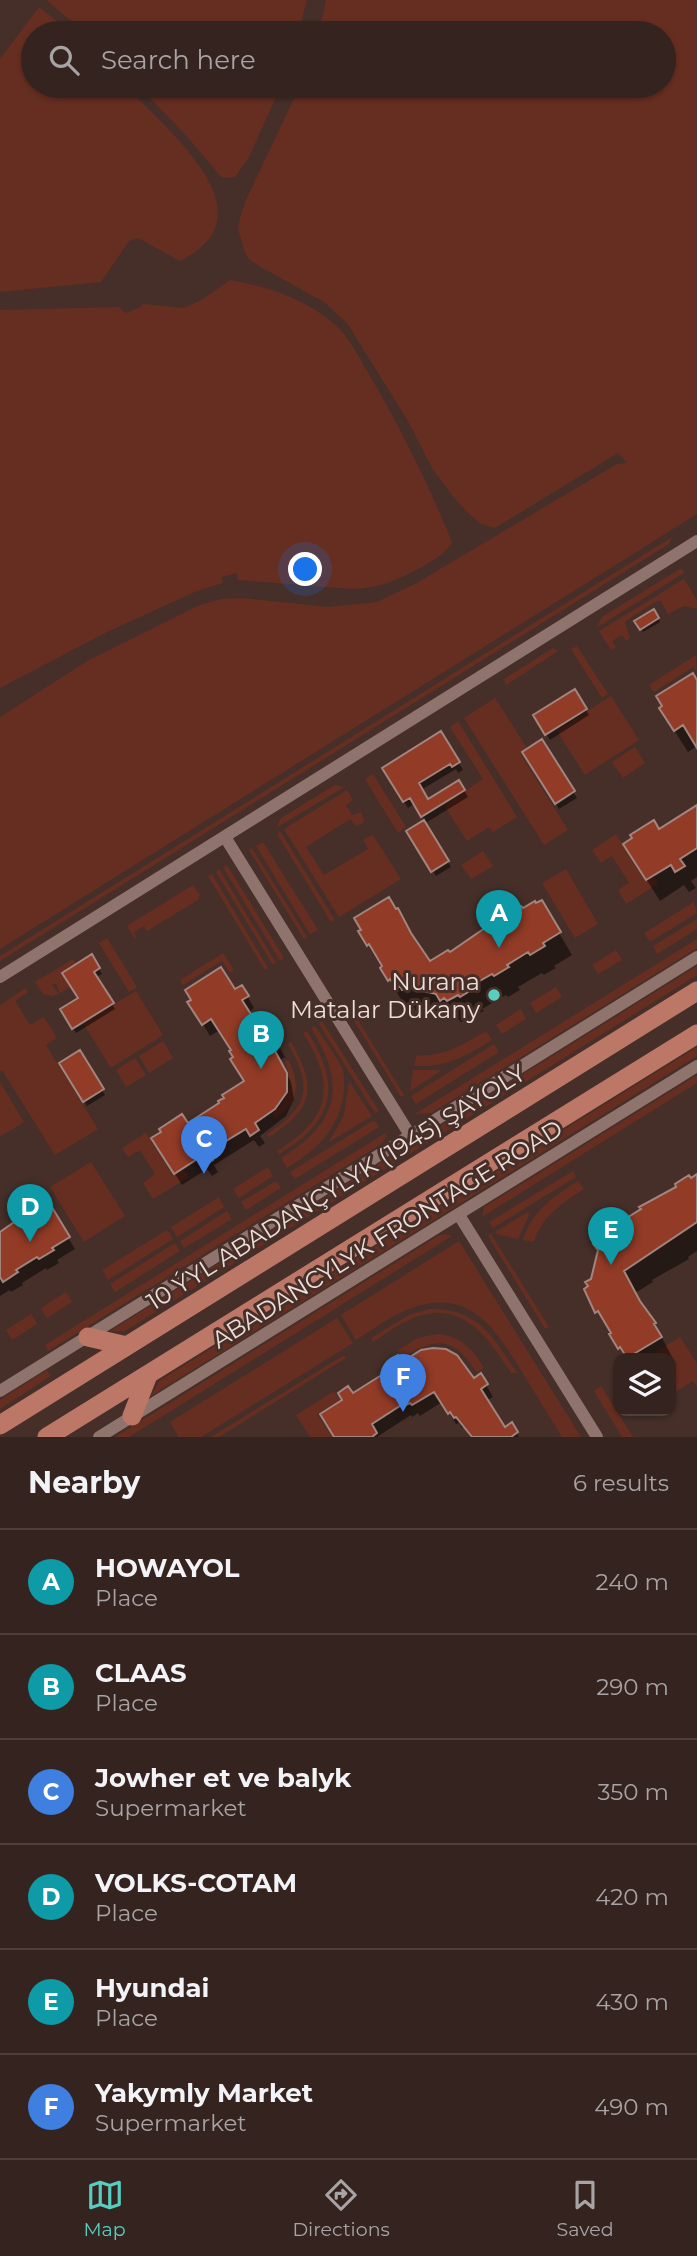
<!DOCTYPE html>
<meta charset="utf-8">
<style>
:root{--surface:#34231f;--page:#3c2b28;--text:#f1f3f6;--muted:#a9a4a4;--line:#4e403d;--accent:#58cec0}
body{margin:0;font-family:Montserrat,sans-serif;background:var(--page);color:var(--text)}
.controls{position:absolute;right:21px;bottom:21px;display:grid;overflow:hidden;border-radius:14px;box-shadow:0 2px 5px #0004}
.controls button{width:63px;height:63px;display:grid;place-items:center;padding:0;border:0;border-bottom:2px solid var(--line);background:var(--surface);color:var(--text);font:35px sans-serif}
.you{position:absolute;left:306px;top:570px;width:24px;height:24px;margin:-18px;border:5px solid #fff;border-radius:50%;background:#1a73e8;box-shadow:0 0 0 10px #1a73e833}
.badge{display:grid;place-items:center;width:46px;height:46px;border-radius:50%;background:var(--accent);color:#fff;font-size:23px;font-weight:700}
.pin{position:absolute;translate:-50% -58px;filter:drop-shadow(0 2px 4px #0008)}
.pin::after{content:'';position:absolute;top:37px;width:24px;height:21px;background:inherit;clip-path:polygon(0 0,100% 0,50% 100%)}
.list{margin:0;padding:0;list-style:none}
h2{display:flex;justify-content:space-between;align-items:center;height:91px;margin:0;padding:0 28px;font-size:30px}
h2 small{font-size:23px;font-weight:400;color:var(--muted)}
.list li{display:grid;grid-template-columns:46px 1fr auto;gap:21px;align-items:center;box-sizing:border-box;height:105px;padding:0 28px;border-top:2px solid var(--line)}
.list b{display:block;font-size:26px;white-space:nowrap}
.list p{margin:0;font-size:23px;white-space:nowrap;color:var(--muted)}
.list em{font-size:23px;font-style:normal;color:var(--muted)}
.icon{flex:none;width:38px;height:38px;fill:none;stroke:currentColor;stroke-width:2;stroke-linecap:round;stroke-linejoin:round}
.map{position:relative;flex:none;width:697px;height:1437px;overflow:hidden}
.search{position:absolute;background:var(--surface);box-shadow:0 2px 5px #0004;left:21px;right:21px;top:21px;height:77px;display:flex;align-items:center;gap:18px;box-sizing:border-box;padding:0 24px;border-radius:38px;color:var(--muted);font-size:26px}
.sheet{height:721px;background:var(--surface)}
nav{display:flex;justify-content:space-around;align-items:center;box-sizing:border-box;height:98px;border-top:2px solid var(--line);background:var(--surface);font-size:19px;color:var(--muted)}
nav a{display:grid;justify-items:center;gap:4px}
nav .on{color:var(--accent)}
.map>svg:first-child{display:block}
.green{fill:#662e21}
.shadow{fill:#0007}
.building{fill:#923b27;stroke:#a1857e;stroke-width:2}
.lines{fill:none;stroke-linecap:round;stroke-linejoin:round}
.street{stroke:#8f746e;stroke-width:12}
.primary{stroke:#bd7767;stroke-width:19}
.poi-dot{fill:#58cec0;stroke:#462f29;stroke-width:2.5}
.labels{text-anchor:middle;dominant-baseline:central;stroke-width:6;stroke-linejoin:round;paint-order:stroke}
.poi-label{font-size:24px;fill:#eddeda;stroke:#462f29;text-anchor:end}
.street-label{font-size:24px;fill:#eddeda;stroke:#462f29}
</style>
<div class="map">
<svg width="697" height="1437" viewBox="0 0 697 1437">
<rect width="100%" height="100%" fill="#462f29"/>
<path class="green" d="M46,0H307L298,33H86Z
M326,0H697V514L0,949V717L89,660L200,605L221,599L242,598L329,607L377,602L415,584L617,464L627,463L618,453L495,528L481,524L468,513L452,495L432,468L408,421L347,323L324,302L259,266L249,259L245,253L238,229L240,218L246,200L300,86H664V33H319Z
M39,7L72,33H33V86H126C166,130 275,214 180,261L138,238L129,241L101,282L0,292V59Z
M138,86H281L248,159L235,177L222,178L185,134Z
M230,280C266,286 303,298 332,322C349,335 358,357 369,374C401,429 428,483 452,542C447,557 403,577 387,583C376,587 364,588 353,589L238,580L237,573L221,577L223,583L197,591L107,632L0,688V310L119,307L126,313L141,307L142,304L184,308L203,299Z
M672,537L669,544L0,961V956Z
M681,568L684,573L596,628L602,617Z
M684,579L697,600V609L684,606L668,614L661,601H657L627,620L625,623L630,638L626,641L622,635L612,641L616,647L611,650L599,631Z
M577,646L608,694L602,698L571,649Z
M553,648L558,651L506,685L504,679Z
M696,655L697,672L693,667L654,692L649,685Z
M611,696L639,740L585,775L557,731Z
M495,698L527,748L520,753L568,830L544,845L464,718Z
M458,721L517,817L493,832L489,827L467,841L444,805L483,779L450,727Z
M635,747L645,763L623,778L612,762Z
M373,774L406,827L398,833L365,779Z
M335,785L344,787L276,828L281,818Z
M347,790L353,800L346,805L352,815L361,812L364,819L363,823L356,826L350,819L306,847L324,875L368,849L363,839L373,835L401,879L339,917L284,829Z
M280,831L335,920L331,922L277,834Z
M616,834L645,881L653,876L658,884L626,904L618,890L629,883L612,856L601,863L592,850Z
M263,842L318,930L310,934L256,846Z
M252,848L307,937L304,939L249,850Z
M483,851L493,866L471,879L461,865Z
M227,865L284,958L280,961L223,867Z
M219,869L276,963L273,965L216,872Z
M566,869L598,924L575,938L542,883Z
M212,874L268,968L265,970L208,876Z
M193,885L200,895L198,900L147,931L144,926L134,932L137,938L135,939L127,926Z
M694,902L697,913L650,942L644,933Z
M697,919V929L657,954L653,946Z
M107,938L137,987L129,992L99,943Z
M697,939V948L431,1113L415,1114Z
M616,950L622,960L598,974L592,965Z
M223,953L234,970L230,973L222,961L183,985L180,980Z
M73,959L76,964L62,973L70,987L60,993L56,983L52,985L59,994L52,996L43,994L35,982Z
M697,966V975L125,1331H110Z
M556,987L562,997L536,1013L530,1003Z
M26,988L28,992L15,1001L30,1025L44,1017L57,1038L46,1045L98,1129L55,1155L2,1070L0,1071V1005Z
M136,991L163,1035L111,1068L83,1023Z
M348,1004L404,1095L401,1097L345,1006Z
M521,1009L526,1019L502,1034L496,1025Z
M322,1021L379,1111L375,1113L319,1024Z
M315,1026C324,1040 335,1054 342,1068C345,1075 344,1083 344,1090C341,1127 317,1150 287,1168L281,1158C339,1123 347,1085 311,1028Z
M307,1031C342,1086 335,1120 279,1154L277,1151C330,1119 337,1086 303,1033Z
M486,1031L492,1040C466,1056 445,1068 414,1066L417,1055C444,1057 463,1045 486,1031Z
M163,1041L173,1058L149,1073L139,1056Z
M291,1042C317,1087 314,1109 269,1137L267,1134C309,1108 313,1086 288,1044Z
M494,1044L499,1052L416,1104L411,1096Z
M697,1047V1056L151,1396L159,1381Z
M135,1058L146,1075L126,1087L116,1070Z
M289,1060C301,1087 298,1101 275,1119L272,1114C290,1100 293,1083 285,1062Z
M413,1070H438L441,1071L410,1091Z
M697,1075V1083L482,1217L484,1207Z
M349,1081L372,1116L329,1142L344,1115Z
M0,1082L24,1122L1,1136L0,1135Z
M374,1120L379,1127L295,1179L290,1172Z
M387,1132L384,1141L378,1146L48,1351L45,1345Z
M146,1133L173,1176L184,1170L189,1177L153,1199L143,1183L155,1174L140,1150L128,1157L122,1148Z
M91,1162L125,1216L84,1242L50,1187Z
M268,1167L273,1176L239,1198L233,1189Z
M573,1171L576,1177L493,1228L489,1222Z
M276,1181L281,1188L246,1210L241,1202Z
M578,1181L584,1189C562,1203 542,1216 534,1242L523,1240C532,1211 554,1196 578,1181Z
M219,1197L224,1207L177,1237L171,1227Z
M227,1211L232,1219L184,1248L180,1241Z
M528,1212L529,1215L518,1239L497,1234L495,1232Z
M167,1230L173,1239L108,1280L102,1270Z
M445,1234L452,1236L129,1437H115L438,1236Z
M491,1234L549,1327L545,1329L488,1236Z
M459,1241L581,1437H562C549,1415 535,1394 522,1372C498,1333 473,1290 418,1306C395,1312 376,1328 356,1340L341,1315Z
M175,1243L180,1251L115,1292L110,1284Z
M66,1292L72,1302L47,1318L41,1308Z
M429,1309C478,1308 493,1337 517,1373H511C489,1339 464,1300 416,1317C401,1322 387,1333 373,1342L371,1338L409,1315Z
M31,1314L37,1324L12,1340L6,1330Z
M337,1318L353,1343L201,1437H179L170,1422Z
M437,1334C461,1336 472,1348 484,1368L477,1373C454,1337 437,1336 402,1358L398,1350L418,1338Z
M680,1337L697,1363V1387L693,1381L671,1395V1358H646Z
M344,1355L346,1358L219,1437H211Z
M47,1370L51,1376L0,1409V1400Z
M601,1386L633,1437H622L594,1391Z
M334,1391L340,1400L317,1414L332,1437H310L296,1415Z"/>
<path class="shadow" d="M654,612L660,622L643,632L637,622Z
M697,684V746L688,752L674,730Z
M574,691L589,715L550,740L535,716Z
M441,734L463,770L458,773L456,769L421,790L428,801L459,782L468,797L424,824L451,867L436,876L408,832L425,821L415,803L408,808L384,769Z
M541,742L577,798L559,809L524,752Z
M697,805V877L691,881L696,888L689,892L684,885L660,901L638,866Z
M541,902L572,955L554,966L556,968L544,975L542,973L518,987L520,990L508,997L506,995L482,1009L484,1011L461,1022L458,1019L454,1021L451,1015L421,1008L416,1011L414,1007L410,1009L404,1000L402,1001L368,945L356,919L410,932L430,963L449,955L522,911Z
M91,957L102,974L96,977L115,1009L76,1033L62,1010L80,999Z
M242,987L254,1008L248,1013L265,1041L273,1036L285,1057L279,1061L291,1082L294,1099L286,1116L260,1136L265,1143L259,1147L254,1140L214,1165L218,1172L212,1176L207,1169L182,1185L160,1150L187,1125L221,1104L246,1082L233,1051L220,1030L210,1036L190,1002L234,992Z
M79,1053L105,1095L87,1106L61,1064Z
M697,1176V1251L688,1257L689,1259L652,1280L653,1282L635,1293L655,1324L673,1359L625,1358L586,1289L619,1225Z
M49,1207L75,1249L57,1260L59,1263L47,1270L46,1268L22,1283L23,1285L11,1292L10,1290L0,1296V1234L30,1215Z
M401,1364L474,1380L481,1376L493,1397L486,1401L504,1429L512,1425L519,1437H470L464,1427L462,1428L459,1423L456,1424L442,1402L420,1416L418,1413L412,1417L411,1415L377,1437H336L352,1396Z"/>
<path class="building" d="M654,609L659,618L640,630L634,621Z
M693,673L697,680V748L683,725L674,731L659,708L662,706L656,696Z
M575,689L587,709L545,735L533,715Z
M441,731L460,762L452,767L450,764L419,783L428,799L459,780L465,790L421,817L410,798L403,802L382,768Z
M542,739L575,791L555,804L522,752Z
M697,805V848L680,859L685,866L675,872L671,865L646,880L623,844L632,838L630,835L654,820L659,829Z
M424,820L449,861L431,872L406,831Z
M389,897L396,909L398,908L411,933L430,961L448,950L450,952L485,928L486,930L521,906L523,908L535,901L536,903L542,900L561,932L543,943L545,946L530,955L528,952L507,965L509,967L494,976L492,974L471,986L473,989L460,997L458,995L447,1001L444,998L440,1001L436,994L408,987L402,990L400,986L396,989L390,979L388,981L380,968L382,966L369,944L367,946L358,931L361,930L354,918Z
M92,954L100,968L94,972L114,1003L72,1029L60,1009L78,998L62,973Z
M221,967L235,989L242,985L249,996L242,1000L266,1038L273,1034L280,1045L274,1049L287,1073V1092L275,1109L255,1123L259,1130L250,1136L246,1129L208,1152L213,1160L204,1166L199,1158L174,1174L151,1138L161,1132L159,1129L182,1114L188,1123L219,1103L218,1101L224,1098L222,1095L244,1081L230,1059L233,1057L229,1051L231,1050L211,1019L202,1025L187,1002L191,1000L185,990Z
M80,1050L104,1089L83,1102L59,1063Z
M697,1174V1222L624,1271L640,1301L656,1323L654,1324L662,1337L627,1358L620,1347L618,1349L609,1334L611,1333L598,1311L595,1313L584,1289L588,1286L585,1282L591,1279L598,1250L593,1244L597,1241L595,1238L606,1230L605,1228L618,1220L620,1222L641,1209L639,1207L676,1187L675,1184L689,1175L691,1178Z
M50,1204L70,1237L52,1248L54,1250L39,1259L37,1257L16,1270L18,1272L3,1282L0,1277V1232L30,1211L31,1213L43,1205L45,1208Z
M433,1348L446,1349L457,1355L474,1378L481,1373L488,1384L481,1389L505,1427L512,1422L518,1432L511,1437H472L456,1417L454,1418L450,1412L448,1414L434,1392L412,1405L410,1403L404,1406L403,1404L372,1424L377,1433L372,1437H334L320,1414L342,1400L338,1393L348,1386L353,1393L391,1369L387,1362L398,1355L402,1362L421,1350Z"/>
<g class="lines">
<path class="street" d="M225,837L410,1135
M0,977L697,541
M459,1215L597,1437
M0,1391L697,957
M99,1437L697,1066"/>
<path class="primary" d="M88,1337L127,1346
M132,1416L148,1375
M0,1425L697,991
M47,1437L697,1034"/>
</g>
<circle class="poi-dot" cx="494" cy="995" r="7"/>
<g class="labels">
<g class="poi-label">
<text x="480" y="981">Nurana<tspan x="480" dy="28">Matalar Dükany</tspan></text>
</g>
<g class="street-label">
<text transform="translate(336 1187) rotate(-32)">10 ÝYL ABADANÇYLYK (1945) ŞAÝOLY</text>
<text transform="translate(387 1234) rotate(-32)">ABADANCYLYK FRONTAGE ROAD</text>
</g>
</g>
</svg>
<div class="controls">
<button><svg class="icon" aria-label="layers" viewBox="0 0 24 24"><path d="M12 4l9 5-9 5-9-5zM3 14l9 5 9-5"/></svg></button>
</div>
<div class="you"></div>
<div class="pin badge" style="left:499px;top:948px;background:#0f9aa8">A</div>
<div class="pin badge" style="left:261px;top:1069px;background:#0f9aa8">B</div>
<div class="pin badge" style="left:204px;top:1174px;background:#3f7fe0">C</div>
<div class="pin badge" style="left:30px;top:1242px;background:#0f9aa8">D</div>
<div class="pin badge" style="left:611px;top:1265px;background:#0f9aa8">E</div>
<div class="pin badge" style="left:403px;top:1412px;background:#3f7fe0">F</div>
<div class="search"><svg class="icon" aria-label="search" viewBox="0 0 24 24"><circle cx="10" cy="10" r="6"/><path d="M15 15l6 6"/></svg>Search here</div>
</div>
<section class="sheet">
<h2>Nearby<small>6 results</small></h2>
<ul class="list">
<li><span class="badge" style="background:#0f9aa8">A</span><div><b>HOWAYOL</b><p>Place</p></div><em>240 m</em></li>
<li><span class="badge" style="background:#0f9aa8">B</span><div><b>CLAAS</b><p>Place</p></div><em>290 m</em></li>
<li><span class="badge" style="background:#3f7fe0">C</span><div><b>Jowher et ve balyk</b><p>Supermarket</p></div><em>350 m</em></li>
<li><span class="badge" style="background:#0f9aa8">D</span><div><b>VOLKS-COTAM</b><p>Place</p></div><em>420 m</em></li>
<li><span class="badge" style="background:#0f9aa8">E</span><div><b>Hyundai</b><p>Place</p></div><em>430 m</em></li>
<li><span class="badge" style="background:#3f7fe0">F</span><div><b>Yakymly Market</b><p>Supermarket</p></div><em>490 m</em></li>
</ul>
</section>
<nav>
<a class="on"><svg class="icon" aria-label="map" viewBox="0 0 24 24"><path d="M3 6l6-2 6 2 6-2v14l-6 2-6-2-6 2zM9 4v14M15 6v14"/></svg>Map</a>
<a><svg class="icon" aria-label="directions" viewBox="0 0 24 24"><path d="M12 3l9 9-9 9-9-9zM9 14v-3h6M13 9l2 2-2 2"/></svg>Directions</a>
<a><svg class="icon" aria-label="saved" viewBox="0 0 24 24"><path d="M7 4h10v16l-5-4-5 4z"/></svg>Saved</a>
</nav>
